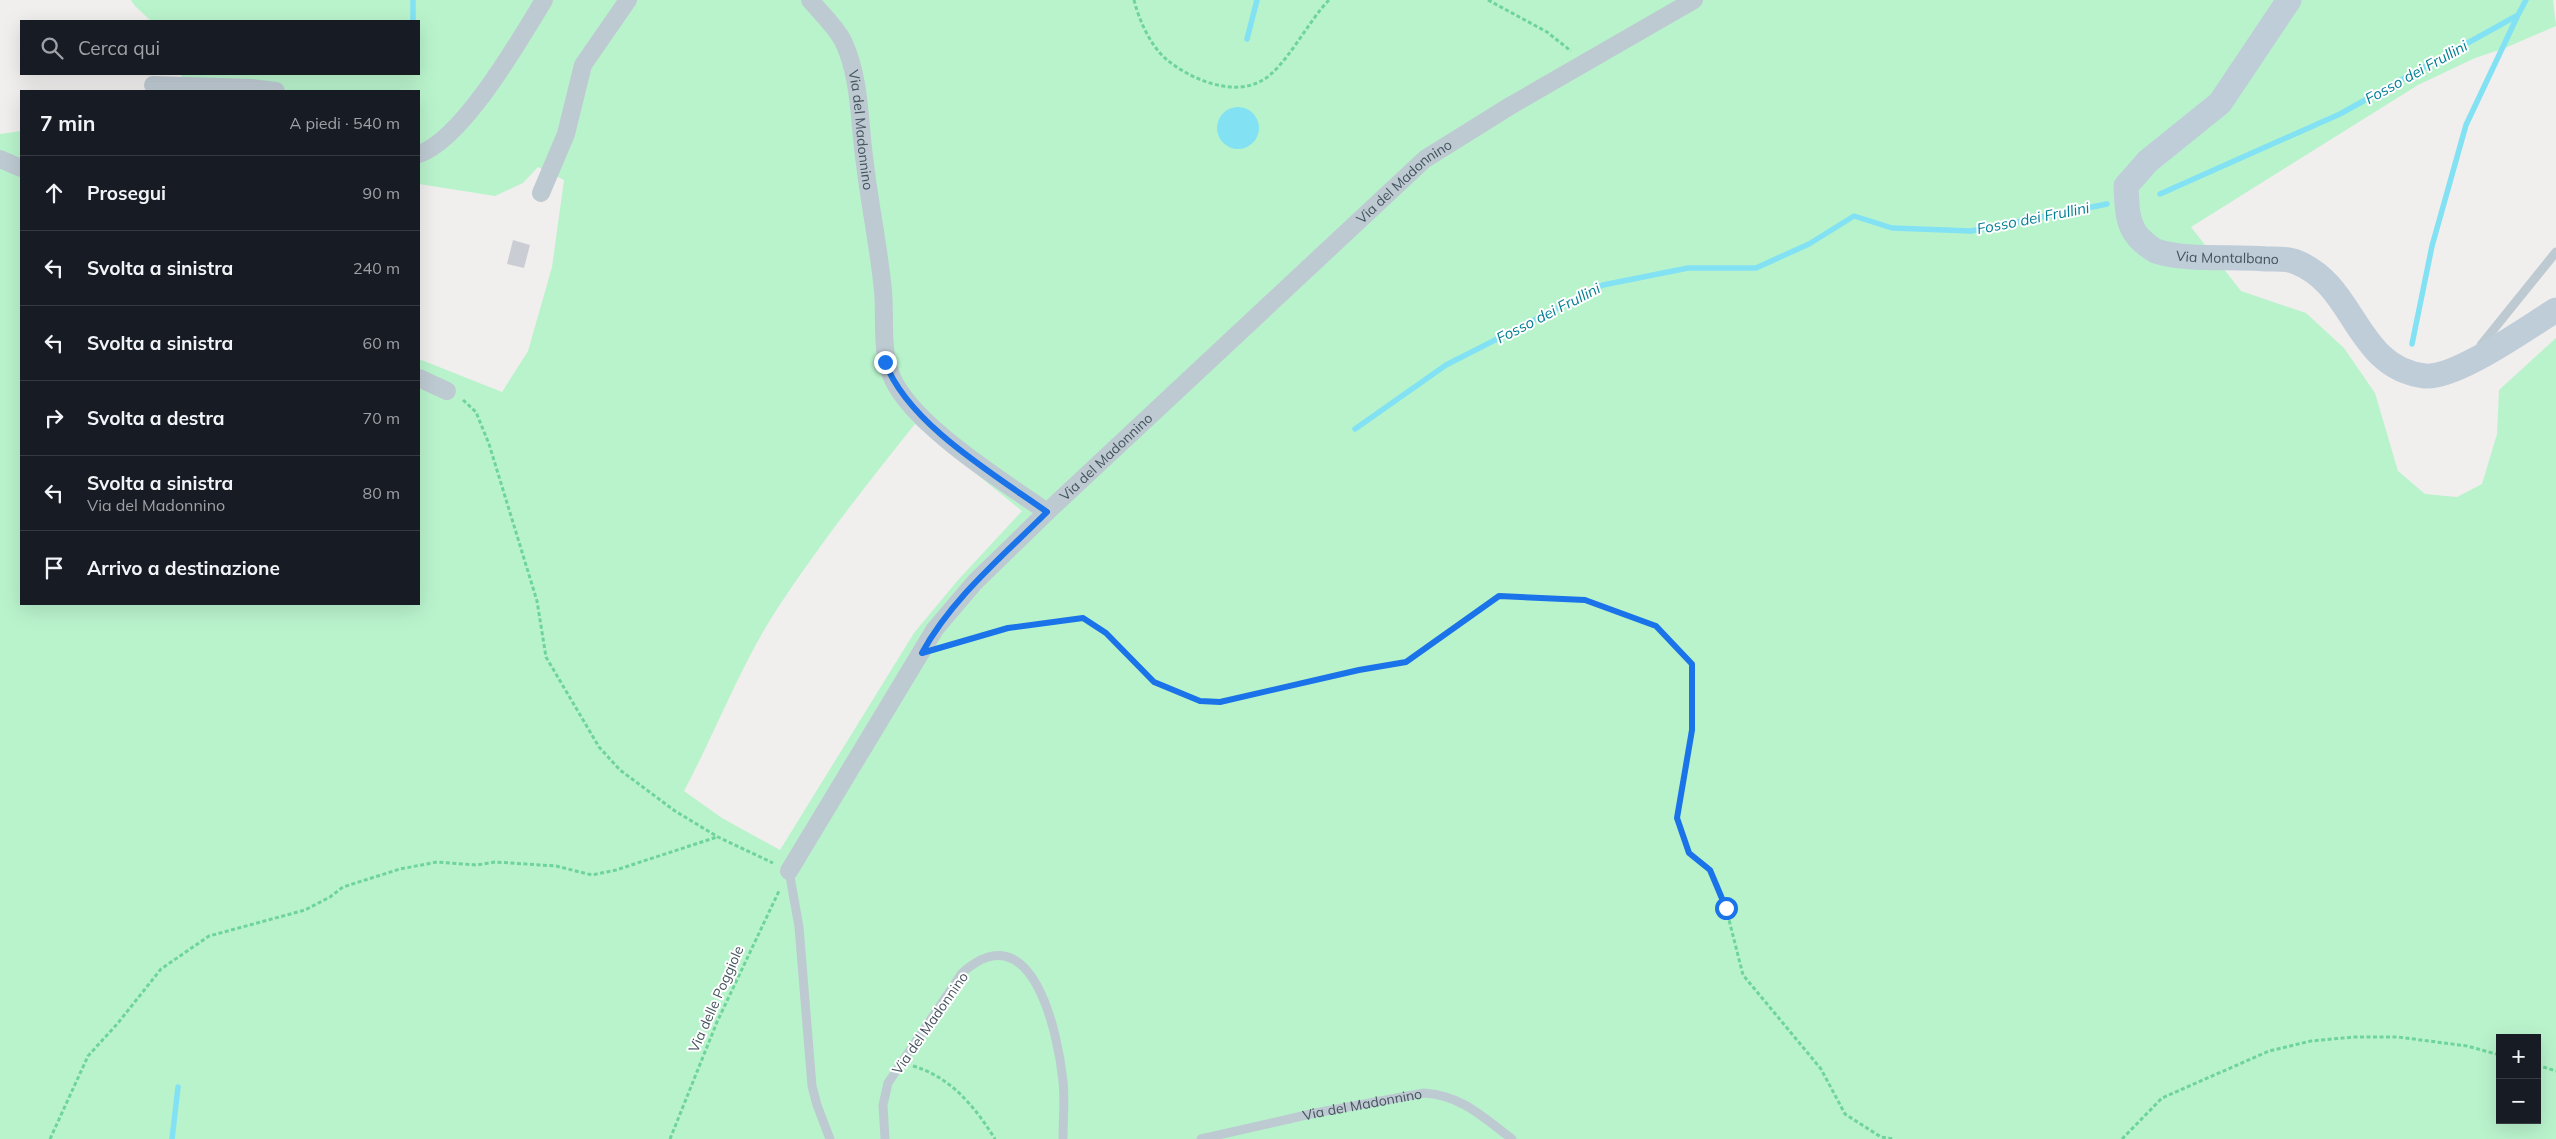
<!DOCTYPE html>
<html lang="it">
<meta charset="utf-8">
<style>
:root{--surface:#171b24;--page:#242831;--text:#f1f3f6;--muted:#9ea1a6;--line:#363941}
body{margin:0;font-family:Mulish,sans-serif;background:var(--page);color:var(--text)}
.controls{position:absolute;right:15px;bottom:15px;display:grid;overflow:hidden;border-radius:0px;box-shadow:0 5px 20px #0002}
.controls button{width:45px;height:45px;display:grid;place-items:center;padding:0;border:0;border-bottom:1px solid var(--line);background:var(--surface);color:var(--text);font:25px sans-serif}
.stop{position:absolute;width:15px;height:15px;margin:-11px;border:4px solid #1a73e8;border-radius:50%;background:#fff}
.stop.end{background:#1a73e8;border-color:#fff;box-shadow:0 1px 5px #0008}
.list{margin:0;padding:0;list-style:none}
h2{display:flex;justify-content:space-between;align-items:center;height:65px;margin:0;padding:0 20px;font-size:21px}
h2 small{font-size:16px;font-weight:400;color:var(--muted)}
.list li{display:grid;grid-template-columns:32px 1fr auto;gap:15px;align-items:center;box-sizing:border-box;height:75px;padding:0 20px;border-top:1px solid var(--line)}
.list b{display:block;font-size:19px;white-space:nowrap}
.list p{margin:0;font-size:16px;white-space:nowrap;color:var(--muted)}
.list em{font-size:16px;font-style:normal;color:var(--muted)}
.icon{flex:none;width:28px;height:28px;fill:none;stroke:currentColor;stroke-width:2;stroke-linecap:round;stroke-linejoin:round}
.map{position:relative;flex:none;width:2556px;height:1139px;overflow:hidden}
.search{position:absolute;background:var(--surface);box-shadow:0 5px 20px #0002;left:20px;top:20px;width:400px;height:55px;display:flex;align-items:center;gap:12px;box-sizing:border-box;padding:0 18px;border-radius:0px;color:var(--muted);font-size:19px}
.panel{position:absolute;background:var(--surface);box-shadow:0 5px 20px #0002;left:20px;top:90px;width:400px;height:515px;border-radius:0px}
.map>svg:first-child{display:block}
.green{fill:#b9f3cc;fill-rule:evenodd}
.water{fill:#82e2f3}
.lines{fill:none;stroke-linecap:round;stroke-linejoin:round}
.stream{stroke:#82e2f3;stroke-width:5.5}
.building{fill:#caced4}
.path{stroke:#6ed49c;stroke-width:3;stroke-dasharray:4 2.5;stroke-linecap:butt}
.service{stroke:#becad2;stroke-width:9}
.minor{stroke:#becad2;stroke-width:18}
.secondary{stroke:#bfcdd9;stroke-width:25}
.route{stroke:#1a73e8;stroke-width:6}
.labels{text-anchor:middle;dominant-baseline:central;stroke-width:4;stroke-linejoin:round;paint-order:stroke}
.street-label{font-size:14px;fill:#45535e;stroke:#fff}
.water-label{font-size:15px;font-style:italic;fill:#037e94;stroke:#fff}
</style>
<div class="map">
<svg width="2556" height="1139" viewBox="0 0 2556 1139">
<rect width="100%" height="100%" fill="#f1eeee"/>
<path class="green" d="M131,0H2553L2556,26L2505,48L2475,58L2418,85L2191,227L2241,291L2306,313L2344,348L2375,393L2398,471L2425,494L2457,497L2482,484L2497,434L2499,390L2556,338V1139H0V134L21,131V604H419V359L502,392L528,351L552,267L564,180L538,167L523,183L495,196L419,184V91H185L181,74H419V21H151L134,5ZM915,424L1022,511L958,580L914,633L780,850L722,818L684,791C716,731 740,666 777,609C819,545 867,484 915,424ZM2500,1038H2537V1120H2500Z"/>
<path class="water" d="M1217 128a21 21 0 1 1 42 0a21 21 0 1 1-42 0Z"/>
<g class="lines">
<path class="stream" d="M413,0V21
M1247,39L1257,0
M2160,194L2340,114L2518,15L2526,0
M2412,344L2432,246L2466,125L2518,15
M1355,429L1446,365L1603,285L1688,268H1756L1809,244L1854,216L1892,228L1971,231L2107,204
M172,1139L178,1087"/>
</g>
<path class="building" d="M513,240L530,245L524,268L507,264Z"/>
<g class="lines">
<path class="path" d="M1134,0C1139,20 1150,45 1166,59C1190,79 1232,97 1261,81C1285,69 1308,21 1329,0
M1488,0L1547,32L1571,51
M463,400L476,412L489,444L537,601L546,657L599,747L620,770L675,811L718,837L773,863
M946,646L1008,628L1083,618L1106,633L1153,682L1200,701L1220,702L1359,670L1406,663L1499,596L1585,600L1656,626L1692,664V730L1677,818L1689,853L1710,870L1726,908L1743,975L1821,1069L1845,1114L1881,1137L1894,1139
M2537,1065L2556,1071
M913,1066C951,1077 975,1107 995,1139
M50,1139L88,1056L118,1023L161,969L209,936L305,910L330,897L343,887L400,869L437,862L477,865L495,862L556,866L592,875L616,870L717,837
M670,1139L717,1022L779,891
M2122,1139L2162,1098L2269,1051L2311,1041L2354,1037H2398L2467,1046L2500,1055"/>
<g class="service">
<path d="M2480,349L2481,345L2556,252"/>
<path d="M789,871L799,927L812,1086L817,1105L830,1139"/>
<path d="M885,1139L883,1105L888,1083L962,973C1032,910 1058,1033 1063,1081C1065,1100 1063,1120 1063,1139"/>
<path id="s1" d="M1201,1139L1315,1113L1424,1093C1461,1095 1484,1118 1512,1139"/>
</g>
<g class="minor">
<path id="s2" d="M810,0C821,13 836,27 843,41C861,78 859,124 865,164C870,207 879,248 883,291C886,324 879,358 897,387C924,432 1004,482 1047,512L1425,159L1510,106L1694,0"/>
<path d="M153,85L252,88L276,91"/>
<path d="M419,154C463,139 519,41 544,0"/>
<path d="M0,159L21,168"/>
<path d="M541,193L566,134L583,65L628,0"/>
<path d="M419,378L447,391"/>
<path d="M789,871L935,629L975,582L1047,512"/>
</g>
<path class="secondary" id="s3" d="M2289,0L2220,103L2148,161L2126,186C2127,202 2126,220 2136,234C2139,239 2150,248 2156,251C2183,261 2235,256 2266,259C2275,259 2287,258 2296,262C2356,285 2355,368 2425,376C2456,379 2528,327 2556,310"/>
</g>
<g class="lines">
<path class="route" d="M885,362C908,424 995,475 1047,512C1003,556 952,598 922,653L1008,628L1083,618L1106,633L1154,682L1200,701L1220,702L1359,670L1406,662L1499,596L1585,600L1656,626L1692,664V730L1677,818L1689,853L1710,870L1726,908"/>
</g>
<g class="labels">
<g class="street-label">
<text stroke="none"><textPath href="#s2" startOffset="144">Via del Madonnino</textPath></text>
<text stroke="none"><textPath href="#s2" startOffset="1088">Via del Madonnino</textPath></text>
<text stroke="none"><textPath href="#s3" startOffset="398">Via Montalbano</textPath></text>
<text stroke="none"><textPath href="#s2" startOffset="682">Via del Madonnino</textPath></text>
<text transform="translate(716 999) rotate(-66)">Via delle Poggiole</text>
<text transform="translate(930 1023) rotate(-55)">Via del Madonnino</text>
<text stroke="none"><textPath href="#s1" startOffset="165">Via del Madonnino</textPath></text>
</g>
<g class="water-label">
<text transform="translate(2416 72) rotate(-29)">Fosso dei Frullini</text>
<text transform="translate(2033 218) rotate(-11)">Fosso dei Frullini</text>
<text transform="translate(1548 313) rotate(-27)">Fosso dei Frullini</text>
</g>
</g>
</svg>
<div class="controls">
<button>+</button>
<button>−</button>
</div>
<div class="stop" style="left:1726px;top:908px"></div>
<div class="stop end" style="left:885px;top:362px"></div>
<div class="search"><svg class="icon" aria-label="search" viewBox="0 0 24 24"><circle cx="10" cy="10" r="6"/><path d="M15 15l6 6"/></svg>Cerca qui</div>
<section class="panel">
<h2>7 min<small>A piedi · 540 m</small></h2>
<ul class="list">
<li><svg class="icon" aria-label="ahead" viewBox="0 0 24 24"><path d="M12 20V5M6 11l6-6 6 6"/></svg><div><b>Prosegui</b></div><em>90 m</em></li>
<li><svg class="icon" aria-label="left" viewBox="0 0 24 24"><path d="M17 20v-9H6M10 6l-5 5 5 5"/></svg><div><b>Svolta a sinistra</b></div><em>240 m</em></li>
<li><svg class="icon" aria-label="left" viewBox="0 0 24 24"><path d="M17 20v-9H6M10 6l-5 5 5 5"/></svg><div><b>Svolta a sinistra</b></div><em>60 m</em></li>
<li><svg class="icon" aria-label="right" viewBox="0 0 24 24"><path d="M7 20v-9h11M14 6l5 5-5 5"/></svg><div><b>Svolta a destra</b></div><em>70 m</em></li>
<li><svg class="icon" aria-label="left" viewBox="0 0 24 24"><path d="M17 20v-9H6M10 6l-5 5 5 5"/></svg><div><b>Svolta a sinistra</b><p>Via del Madonnino</p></div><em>80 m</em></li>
<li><svg class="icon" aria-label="arrive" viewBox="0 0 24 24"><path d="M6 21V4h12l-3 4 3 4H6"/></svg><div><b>Arrivo a destinazione</b></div></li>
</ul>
</section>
</div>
